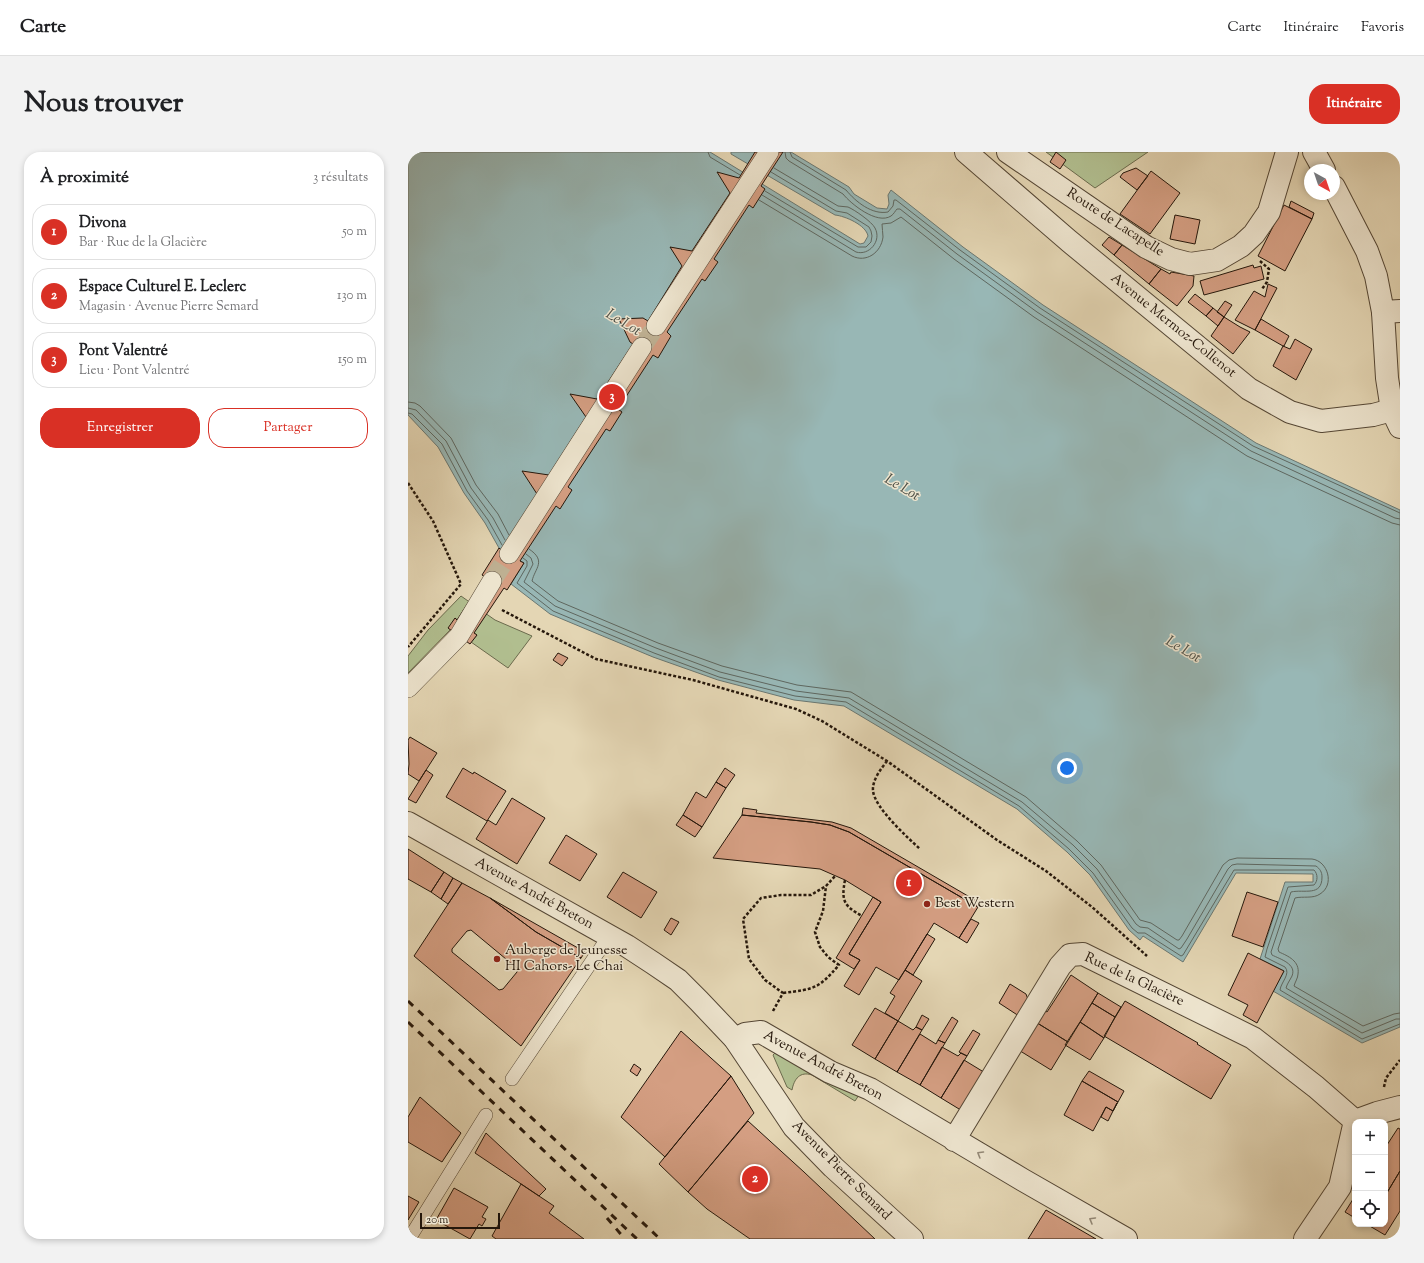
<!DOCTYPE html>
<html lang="fr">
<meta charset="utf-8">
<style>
:root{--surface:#fff;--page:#f2f2f2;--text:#202124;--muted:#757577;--line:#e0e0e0;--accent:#d93025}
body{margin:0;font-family:"Sorts Mill Goudy",serif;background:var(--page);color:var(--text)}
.controls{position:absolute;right:12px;bottom:12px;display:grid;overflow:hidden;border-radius:8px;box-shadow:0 2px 6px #0003}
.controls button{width:36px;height:36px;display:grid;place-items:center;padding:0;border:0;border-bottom:1px solid var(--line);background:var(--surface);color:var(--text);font:20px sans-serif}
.compass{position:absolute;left:896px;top:12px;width:36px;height:36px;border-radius:50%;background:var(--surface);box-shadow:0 2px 6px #0003;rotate:140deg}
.scale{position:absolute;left:12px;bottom:10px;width:80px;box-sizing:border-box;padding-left:4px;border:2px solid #25170b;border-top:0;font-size:11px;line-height:14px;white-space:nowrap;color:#25170b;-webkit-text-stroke:3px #ede4ce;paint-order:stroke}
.you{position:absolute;left:659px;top:616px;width:14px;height:14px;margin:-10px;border:3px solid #fff;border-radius:50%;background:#1a73e8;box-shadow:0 0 0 6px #1a73e833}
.badge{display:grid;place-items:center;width:26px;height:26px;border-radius:50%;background:var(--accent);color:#fff;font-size:13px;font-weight:700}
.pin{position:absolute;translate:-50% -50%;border:2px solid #fff;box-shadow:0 1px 4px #0006}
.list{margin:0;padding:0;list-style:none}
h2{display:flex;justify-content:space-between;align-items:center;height:52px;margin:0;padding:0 16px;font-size:17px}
h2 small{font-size:13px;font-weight:400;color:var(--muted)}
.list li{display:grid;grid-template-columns:26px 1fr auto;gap:12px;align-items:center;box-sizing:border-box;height:56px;margin:0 8px 8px;padding:0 8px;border:1px solid var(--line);border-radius:16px}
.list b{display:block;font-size:15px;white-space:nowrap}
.list p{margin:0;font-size:13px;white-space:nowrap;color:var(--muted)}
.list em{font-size:13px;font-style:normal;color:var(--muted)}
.actions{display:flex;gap:8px;padding:12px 16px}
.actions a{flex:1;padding:9px 0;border:1px solid var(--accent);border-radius:16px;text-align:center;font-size:14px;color:var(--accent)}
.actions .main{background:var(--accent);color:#fff}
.icon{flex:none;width:22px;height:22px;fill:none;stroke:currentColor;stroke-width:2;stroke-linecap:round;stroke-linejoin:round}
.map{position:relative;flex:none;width:992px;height:1087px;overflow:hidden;border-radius:16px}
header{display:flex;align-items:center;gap:24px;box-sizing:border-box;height:56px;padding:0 20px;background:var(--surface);border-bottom:1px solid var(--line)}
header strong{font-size:19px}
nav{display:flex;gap:22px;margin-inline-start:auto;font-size:14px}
.intro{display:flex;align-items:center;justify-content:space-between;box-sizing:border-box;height:96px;padding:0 24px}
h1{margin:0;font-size:28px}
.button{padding:10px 18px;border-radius:16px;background:var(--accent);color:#fff;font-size:14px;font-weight:700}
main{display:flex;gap:24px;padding:0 24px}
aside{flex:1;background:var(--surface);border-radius:16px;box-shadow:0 2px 6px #0003}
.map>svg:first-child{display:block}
.green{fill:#b1be8f;stroke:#6b6a4d}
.water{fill:#98b7b5;stroke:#6a7771}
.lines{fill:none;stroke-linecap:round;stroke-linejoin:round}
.shore{stroke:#5e6760;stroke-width:1}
.building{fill:#d49e82;stroke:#25170b;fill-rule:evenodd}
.pedestrian-tunnel{stroke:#beb092;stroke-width:19;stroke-dasharray:19 10;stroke-linecap:butt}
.service-casing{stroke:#554735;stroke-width:14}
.pedestrian-casing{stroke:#554735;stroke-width:20}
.minor-casing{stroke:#554735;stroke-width:24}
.tertiary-casing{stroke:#554735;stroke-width:24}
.path{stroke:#25170b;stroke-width:2.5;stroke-dasharray:3 2;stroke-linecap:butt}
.service{stroke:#ede4ce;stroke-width:13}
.pedestrian{stroke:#ede4ce;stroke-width:19}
.minor{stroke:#ede4ce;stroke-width:22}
.tertiary{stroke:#ede4ce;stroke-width:22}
.rail{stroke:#25170b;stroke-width:3;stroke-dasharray:7 7;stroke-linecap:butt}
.oneway{stroke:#938876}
.poi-dot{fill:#8f2418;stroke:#ede4ce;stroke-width:1.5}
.labels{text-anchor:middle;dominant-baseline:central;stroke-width:3;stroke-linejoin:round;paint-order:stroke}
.street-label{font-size:14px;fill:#25170b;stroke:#ede4ce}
.poi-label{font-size:14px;fill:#25170b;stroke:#ede4ce;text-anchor:start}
.water-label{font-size:15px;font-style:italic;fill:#4d4f46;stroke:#ede4ce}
</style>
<header>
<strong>Carte</strong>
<nav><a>Carte</a><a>Itinéraire</a><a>Favoris</a></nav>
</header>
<div class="intro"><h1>Nous trouver</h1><a class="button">Itinéraire</a></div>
<main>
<aside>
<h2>À proximité<small>3 résultats</small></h2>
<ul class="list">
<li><span class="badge">1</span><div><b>Divona</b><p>Bar · Rue de la Glacière</p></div><em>50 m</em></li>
<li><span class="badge">2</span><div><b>Espace Culturel E. Leclerc</b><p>Magasin · Avenue Pierre Semard</p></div><em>130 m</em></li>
<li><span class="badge">3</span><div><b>Pont Valentré</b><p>Lieu · Pont Valentré</p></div><em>150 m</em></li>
</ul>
<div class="actions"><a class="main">Enregistrer</a><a>Partager</a></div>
</aside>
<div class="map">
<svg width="992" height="1087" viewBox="0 0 992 1087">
<rect width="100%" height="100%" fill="#e4d6b4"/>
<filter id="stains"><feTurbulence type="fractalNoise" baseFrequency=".005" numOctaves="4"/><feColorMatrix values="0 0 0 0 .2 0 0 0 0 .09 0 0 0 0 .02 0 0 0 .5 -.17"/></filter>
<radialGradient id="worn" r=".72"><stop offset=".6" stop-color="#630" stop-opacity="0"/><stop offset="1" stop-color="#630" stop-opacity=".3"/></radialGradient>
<path class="green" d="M638,0H740L687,36Z
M53,444L87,468L124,484L100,516L63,490L69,483L47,466L42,478L0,521V504L20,478Z
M369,899L453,940L447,949L404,923C392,919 386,927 384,938L379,935L365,903Z"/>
<path class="water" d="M0,0H302L452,92L456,91L460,84C458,73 437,64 427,63L323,2V0H383L441,35L446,42L469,56L479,57L481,52L480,43L483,38L555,95L635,153L848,291L992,358V875L954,891L865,839L876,819L852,807L877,730H905V722L828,721L775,810L735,784L732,788L721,778L682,723L659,700L609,657L436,554L386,548L310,528L245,505L142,462L103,432L116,411L91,396L77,371L56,341L30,295L0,263Z"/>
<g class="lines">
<path class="shore" d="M300,0L302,5L332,23
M377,0L378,6L381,9L435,42C443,52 469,73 483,64C486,62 487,59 489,57H492L549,102L629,160L843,299L987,366L992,367
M382,0L384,5L438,38C448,50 464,63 480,60L485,54L486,48H488L552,98L632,156L845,294L992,361
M357,39L450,95H458L463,90L464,84L463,79L461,75L439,61L428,59L363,20
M354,43L448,100C461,104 474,89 467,76C464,70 447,58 440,55C437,55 433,54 430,54L366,16
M351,48L444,104C458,111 473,101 475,85C475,81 474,76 474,72L483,71L493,65L546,107L626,165L839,304L984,371L992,373
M0,250L7,251L12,254L43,286L68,333L90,362L101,383
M0,256L8,258L38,289L63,336L85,366L97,388
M0,261L4,262L34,292L59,339L80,368L94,393
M121,397C139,409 127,416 124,429L150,449L250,491L314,514L389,533L443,540L618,645L669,689L693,713L732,768L743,771L769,788H771L774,784L815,713L821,708L829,706L904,707C920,709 927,733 912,742C905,747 895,744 887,746L870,797L871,800C880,804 892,809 890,822C890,826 887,830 886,834L955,874L986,862L992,861
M118,402L123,406L125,412L116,430L147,454L248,496L312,520L388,539L441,546L614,650L665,693L689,717L728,772L732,775L740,776L771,797L773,796L779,787L820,717L824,713L829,712L908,714C912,717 914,720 914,725C914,745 896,737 883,740L863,800L864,803C872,807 889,812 884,824C882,828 879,832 878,836L954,881L988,867H992
M115,406L119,409V414L109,431L145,459L246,501L311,525L387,544L438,550L611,654L661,697L685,721L724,776L730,781H737L773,804L775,803L826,718H906C910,722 910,729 906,733L880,735L859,797L857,805L877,815C883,822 873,830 872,838L954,887L992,872"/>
</g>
<path class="building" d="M347,0H375L353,34L357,37L345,56L341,53L306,107L310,110L297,129L294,127L259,180L263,184L250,206L245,203L210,257L214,260L202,279L198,277L160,335L164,338L152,357L148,354L112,409L116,411L99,438L96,436L66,481L69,483L62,492L40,476L47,466L49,468L77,425L74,423L91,396L93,398L129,342L114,319L141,323L178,265L162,242L189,247L225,192L222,190L211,167L235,166L240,169L274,114L262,95L284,99L322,41L309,20L331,26Z
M648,0L658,8L652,17L642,10Z
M728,16L740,24L729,38L712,25L715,21Z
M743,19L772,41L742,82L712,62Z
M883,49L906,61L904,67L881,55Z
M876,53L904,67L877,119L850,104Z
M767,63L792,68L787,92L762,87Z
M701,85L714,93L706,103L694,93Z
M714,93L753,117L741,132L706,103Z
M845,113L846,116L853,114L856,127L796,143L792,129Z
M753,117L762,122L763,120L786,124L785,134L769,154L741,132Z
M860,132L869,136L847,178L827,168L846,139L857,145Z
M787,142L805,156L798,164L780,150Z
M817,149L824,153L816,165L809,160Z
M805,156L816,165L810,174L798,164Z
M816,165L832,175L842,180L825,202L803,184Z
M853,167L881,184L876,194H875L847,178Z
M887,187L904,197L888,228L865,214L875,194L882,197Z
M150,501L160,506L154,514L145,508Z
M2,585L29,601L11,629L0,622L1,612L0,588Z
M55,616L65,622L66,620L98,639L79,669L38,645Z
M317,616L327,623L318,636L308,630Z
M18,618L25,623L8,651L0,647Z
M308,630L318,636L294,675L275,663L288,640L298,646Z
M104,646L137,666L109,712L68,687L80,668L88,673Z
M335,656L349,658L348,661L424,670L443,676L572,751L570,755L441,680L422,673L403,670L334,663Z
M275,663L294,675L287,685L268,673Z
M334,663L403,670L422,673L441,680L570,755L551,786L526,771L491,828L468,815L451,843L436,834L452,808L441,802L473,750L437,728L412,717L305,706Z
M158,683L189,702L172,729L141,711Z
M0,697L36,720L23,740L0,727Z
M36,720L45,726L33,747L23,740Z
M215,720L249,740L233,766L199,745Z
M45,726L54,731L40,752L33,747Z
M54,731L82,746L128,780L173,806L113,894L6,804ZM63,778L110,817L109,820L95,837L91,838L44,800V797L59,779Z
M839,740L870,750L855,795L824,784Z
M465,745L473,750L441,802L452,808L446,817L428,806Z
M82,746L177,800L173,806L128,780Z
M263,766L271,770L263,783L256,778Z
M563,767L571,771L559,791L551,786Z
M519,782L527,787L505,823L497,818Z
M840,801L876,819L849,871L835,863L840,853L820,843Z
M497,818L514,829L490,869L477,861L487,844L482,841Z
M663,823L690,841L660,890L626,869L636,858L639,860Z
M602,832L618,842L622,853L614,866L591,851Z
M690,841L713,855L707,865L684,851Z
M717,849L790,891L789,892L823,913L803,947L696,884Z
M684,851L707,865L696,886L672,870Z
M467,856L490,869L467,907L444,893Z
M514,863L521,867L514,878L508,875Z
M544,865L550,869L537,891L530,888Z
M490,869L505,878L508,875L514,878L489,920L467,907Z
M626,869L660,890L643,918L609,897Z
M672,870L696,886L682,908L657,893Z
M565,878L572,882L559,904L551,900Z
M273,879L323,924L257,1005L213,965Z
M512,882L528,892L530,888L537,891L512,933L489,920Z
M534,895L550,904L553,901L559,904L533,946L512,933Z
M556,908L579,922L556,960L533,946Z
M226,912L233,917L229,924L222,919Z
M681,919L716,939L710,950L674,929Z
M323,924L346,961L280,1040L251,1012Z
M674,929L710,950L705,959L698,955L685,979L656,963Z
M12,945L53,981L34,1010L0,990V965Z
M709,951L700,969L693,965L698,955L705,959Z
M340,969L396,1020L467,1087H342L299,1057L280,1040Z
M990,976L992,977V1019L977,1044V996Z
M78,981L138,1037L131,1044L67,1001Z
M992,1019V1059L977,1083L960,1073V1072H977V1044Z
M113,1032L146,1054L141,1061L176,1087H88L84,1084Z
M46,1036L80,1055L74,1065L78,1067L74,1074L71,1072L62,1087L28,1068Z
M0,1044L11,1050L0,1068Z
M947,1044V1066L937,1060Z
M638,1058L688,1087H620Z"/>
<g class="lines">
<path class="pedestrian-tunnel" d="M234,195L248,174
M84,429L101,402"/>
<defs>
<path id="service" d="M104,927L201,784
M1,1087L78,963"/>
<path id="pedestrian" d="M248,174L361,0
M101,402L234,195
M0,536L51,484L84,429"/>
<path id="minor" d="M558,0L661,89L841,237L882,260L913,269L965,263L984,258
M600,0L738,95L763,107L782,112L809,108L833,94L846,82L861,60L879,0
M975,160L992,159
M327,887L337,882L353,880L422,920L462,937L615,1028L718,1087
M546,988L652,814L662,803L675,802L845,886L908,935L947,969
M897,1087L932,1035L947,969L969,961L992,955"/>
<path id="tertiary" d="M906,0L916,18
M926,35L959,99L968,124L975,160L979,226L984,258L992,275
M0,671L219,794L245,811L270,828L291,849L327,887L386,975L425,1015L504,1087"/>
</defs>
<use href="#service" class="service-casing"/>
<use href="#pedestrian" class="pedestrian-casing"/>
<use href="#minor" class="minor-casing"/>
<use href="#tertiary" class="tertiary-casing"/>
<path class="path" d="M852,109L861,117L859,130L854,137
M0,331L25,369L53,432L0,495
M94,458L188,507L285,528L388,557L414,569L479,609L589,688L638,719L684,755L739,804
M479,609C473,617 464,628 465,639C467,656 499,685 512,697
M437,728C433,749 436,754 454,764
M375,841C407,837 410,837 431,813L420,805L412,795L407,780L415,759L418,734
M365,859L375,841L357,828L341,807L335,767L353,746L373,743H403L418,734L427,724
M976,935L978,926L992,908"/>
<use href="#service" class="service"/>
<use href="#pedestrian" class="pedestrian"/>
<use href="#minor" class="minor"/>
<use href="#tertiary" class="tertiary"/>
<path class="rail" d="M0,849L252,1087
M0,870L229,1087
M199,1066L217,1087"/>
</g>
<defs><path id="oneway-chevron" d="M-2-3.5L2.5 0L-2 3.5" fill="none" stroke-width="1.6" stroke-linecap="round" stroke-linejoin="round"/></defs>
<g class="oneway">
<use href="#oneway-chevron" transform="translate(572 1002) rotate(-149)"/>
<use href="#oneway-chevron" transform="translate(684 1068) rotate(-150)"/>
</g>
<g class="poi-dot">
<circle cx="519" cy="752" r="4"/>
<circle cx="89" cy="807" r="4"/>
</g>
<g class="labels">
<g class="street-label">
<text transform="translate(707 71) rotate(33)">Route de Lacapelle</text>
<text transform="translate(765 174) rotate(39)">Avenue Mermoz-Collenot</text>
<text transform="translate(126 742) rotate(29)">Avenue André Breton</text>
<text transform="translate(726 828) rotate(25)">Rue de la Glacière</text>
<text transform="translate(415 914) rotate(28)">Avenue André Breton</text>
<text transform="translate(433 1019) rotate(45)">Avenue Pierre Semard</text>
</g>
<g class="poi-label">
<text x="527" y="752">Best Western</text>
<text x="97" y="799">Auberge de Jeunesse<tspan x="97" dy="16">HI Cahors- Le Chai</tspan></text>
</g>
<g class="water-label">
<text transform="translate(215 171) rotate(31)">Le Lot</text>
<text transform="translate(494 336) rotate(30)">Le Lot</text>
<text transform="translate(775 498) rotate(30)">Le Lot</text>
</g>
</g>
<rect width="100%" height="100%" filter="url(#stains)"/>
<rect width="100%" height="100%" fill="url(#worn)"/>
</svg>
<div class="controls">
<button>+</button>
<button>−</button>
<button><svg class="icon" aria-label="locate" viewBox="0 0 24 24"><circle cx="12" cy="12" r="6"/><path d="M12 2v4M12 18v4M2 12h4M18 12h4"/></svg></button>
</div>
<svg class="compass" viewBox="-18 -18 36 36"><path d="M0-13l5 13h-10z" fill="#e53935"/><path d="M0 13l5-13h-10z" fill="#757577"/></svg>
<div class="scale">20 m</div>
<div class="you"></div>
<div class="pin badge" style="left:501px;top:731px">1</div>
<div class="pin badge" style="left:347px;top:1027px">2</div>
<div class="pin badge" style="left:204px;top:245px">3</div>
</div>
</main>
